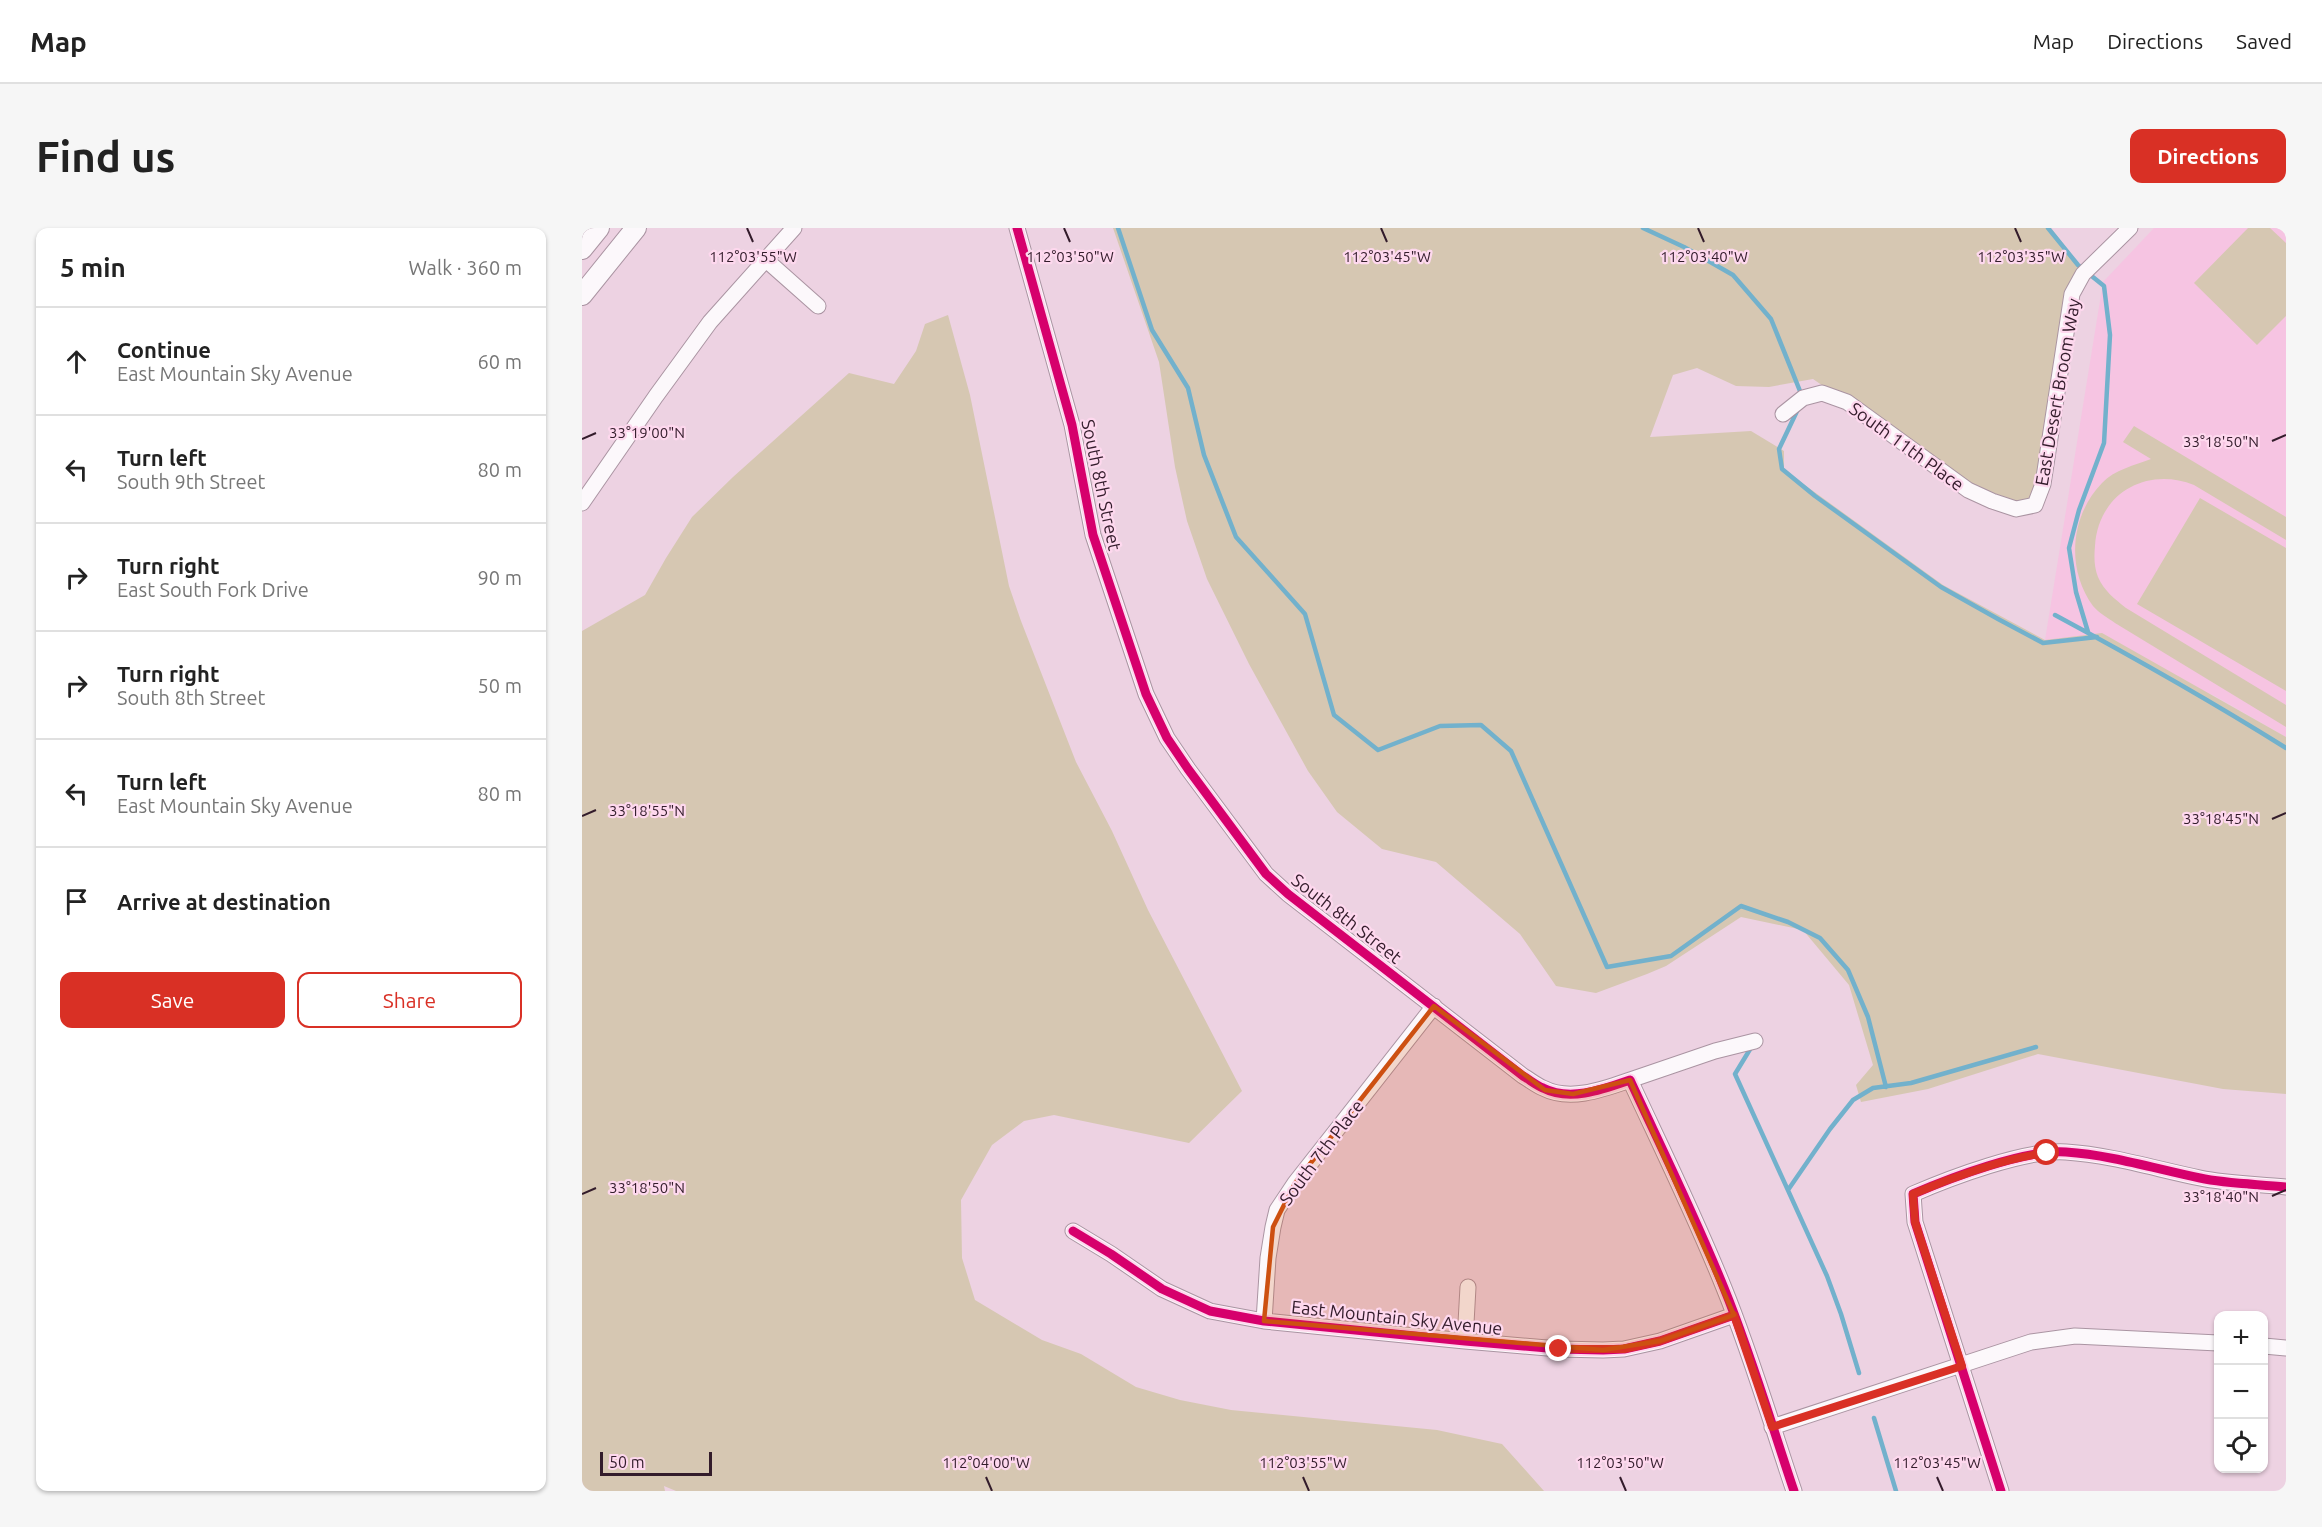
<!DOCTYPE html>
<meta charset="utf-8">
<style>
:root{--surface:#fff;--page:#f6f6f6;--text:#222;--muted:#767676;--line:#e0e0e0;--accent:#d93025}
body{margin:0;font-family:Ubuntu,sans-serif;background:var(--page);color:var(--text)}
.controls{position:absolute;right:18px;bottom:18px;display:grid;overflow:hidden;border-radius:12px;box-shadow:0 2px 4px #0004}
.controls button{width:54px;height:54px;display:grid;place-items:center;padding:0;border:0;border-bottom:2px solid var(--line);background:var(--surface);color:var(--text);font:30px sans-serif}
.scale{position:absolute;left:18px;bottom:15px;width:112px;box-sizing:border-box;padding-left:6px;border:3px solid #331c2b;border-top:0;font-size:16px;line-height:21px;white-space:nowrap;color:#331c2b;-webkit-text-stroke:4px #fed8ee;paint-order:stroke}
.stop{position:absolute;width:18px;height:18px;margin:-14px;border:4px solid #d93025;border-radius:50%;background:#fff}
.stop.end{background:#d93025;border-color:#fff;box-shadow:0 2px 6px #0008}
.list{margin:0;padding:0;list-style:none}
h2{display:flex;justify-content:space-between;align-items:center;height:78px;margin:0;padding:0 24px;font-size:26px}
h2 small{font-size:20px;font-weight:400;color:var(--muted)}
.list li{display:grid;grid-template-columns:39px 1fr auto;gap:18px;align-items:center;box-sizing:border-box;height:108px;padding:0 24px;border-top:2px solid var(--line)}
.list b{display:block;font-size:22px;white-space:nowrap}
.list p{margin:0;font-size:20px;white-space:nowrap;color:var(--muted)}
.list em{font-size:20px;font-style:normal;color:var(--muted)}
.actions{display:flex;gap:12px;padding:18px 24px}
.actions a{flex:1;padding:14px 0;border:2px solid var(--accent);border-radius:12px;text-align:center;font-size:21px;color:var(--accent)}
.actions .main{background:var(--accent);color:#fff}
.icon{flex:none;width:33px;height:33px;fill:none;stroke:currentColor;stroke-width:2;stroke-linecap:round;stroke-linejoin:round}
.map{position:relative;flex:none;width:1704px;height:1263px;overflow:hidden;border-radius:12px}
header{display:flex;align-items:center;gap:36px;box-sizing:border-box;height:84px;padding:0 30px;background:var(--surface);border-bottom:2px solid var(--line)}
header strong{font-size:28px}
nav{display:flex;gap:33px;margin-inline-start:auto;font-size:21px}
.intro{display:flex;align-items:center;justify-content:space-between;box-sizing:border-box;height:144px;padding:0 36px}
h1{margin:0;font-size:42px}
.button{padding:15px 27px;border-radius:12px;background:var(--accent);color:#fff;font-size:21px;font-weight:700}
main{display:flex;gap:36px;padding:0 36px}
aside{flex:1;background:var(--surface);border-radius:12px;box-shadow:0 2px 4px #0004}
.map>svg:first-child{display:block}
.built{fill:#f6c4e2}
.green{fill:#d6c7b2}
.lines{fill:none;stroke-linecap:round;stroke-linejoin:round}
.stream{stroke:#72b1cc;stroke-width:4.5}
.minor-casing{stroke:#aa94a2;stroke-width:17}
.tertiary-casing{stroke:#aa94a2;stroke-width:22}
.minor{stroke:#fcf8fb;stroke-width:15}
.tertiary{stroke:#fcf8fb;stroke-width:20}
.cycleway-casing{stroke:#fed8ee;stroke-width:13}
.cycleway{stroke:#d6006c;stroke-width:9}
.route{stroke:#d93025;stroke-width:8}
.marked{fill:#cd5011;fill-opacity:0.2;stroke:#cd5011;stroke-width:4.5;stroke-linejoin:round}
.ticks{fill:none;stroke:#331c2b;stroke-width:2}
.labels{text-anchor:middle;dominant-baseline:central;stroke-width:4.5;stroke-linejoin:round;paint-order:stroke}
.street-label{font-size:18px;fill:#331c2b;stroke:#fed8ee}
.ticks-label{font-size:15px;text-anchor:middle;fill:#331c2b;stroke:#fed8ee;stroke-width:4.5;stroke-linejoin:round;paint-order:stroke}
</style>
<header>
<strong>Map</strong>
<nav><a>Map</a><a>Directions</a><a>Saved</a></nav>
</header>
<div class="intro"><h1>Find us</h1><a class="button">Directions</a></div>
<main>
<aside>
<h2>5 min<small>Walk · 360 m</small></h2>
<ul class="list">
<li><svg class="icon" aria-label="ahead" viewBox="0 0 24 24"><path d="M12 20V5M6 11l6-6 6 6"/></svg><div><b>Continue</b><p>East Mountain Sky Avenue</p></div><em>60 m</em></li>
<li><svg class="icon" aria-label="left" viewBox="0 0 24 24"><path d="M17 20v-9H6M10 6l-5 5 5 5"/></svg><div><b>Turn left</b><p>South 9th Street</p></div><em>80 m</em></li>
<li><svg class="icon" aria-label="right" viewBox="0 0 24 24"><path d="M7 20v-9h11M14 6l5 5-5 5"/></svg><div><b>Turn right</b><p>East South Fork Drive</p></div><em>90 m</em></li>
<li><svg class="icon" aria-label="right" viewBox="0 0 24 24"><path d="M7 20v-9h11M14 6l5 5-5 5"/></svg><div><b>Turn right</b><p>South 8th Street</p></div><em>50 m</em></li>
<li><svg class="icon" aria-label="left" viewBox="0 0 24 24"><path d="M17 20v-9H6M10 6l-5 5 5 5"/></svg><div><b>Turn left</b><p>East Mountain Sky Avenue</p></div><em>80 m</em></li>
<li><svg class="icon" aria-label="arrive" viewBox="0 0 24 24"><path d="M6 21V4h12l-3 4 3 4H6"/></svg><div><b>Arrive at destination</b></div></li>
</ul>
<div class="actions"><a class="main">Save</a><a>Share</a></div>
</aside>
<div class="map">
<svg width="1704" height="1263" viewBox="0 0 1704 1263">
<rect width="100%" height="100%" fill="#edd2e2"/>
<path class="built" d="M1572,0H1704V509L1631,467L1463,412L1521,54Z"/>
<path class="green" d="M531,0H1469L1490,27L1501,46L1453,277L1410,273L1231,151L1187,159L1154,158L1115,140L1091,147L1068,209L1169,203L1202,223V242L1361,357L1463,412L1520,405L1704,509V866L1641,861L1456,826L1346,861L1279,874L1274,857L1291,837L1267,757L1221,702L1159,689L1084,738L1065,746L1014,765L974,758L938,706L854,634L800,621L755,584L726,543L667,436L625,351L605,293L593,239L577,134Z
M1666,0H1688L1704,15V88L1675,117L1612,55Z
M366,87L388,167L427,358L439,393L494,534L530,603L566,682L660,863L607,915L472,887L442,893L410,917L379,972L380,1030L393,1072L460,1112L499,1126L554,1159L598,1172L649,1182L855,1202L920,1216L962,1263H94L82,1258L83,1263H0V403L63,367L84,330L110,289L151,249L267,145L312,156L334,123L343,96Z
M1552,198L1704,289V312L1612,257C1564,238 1516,266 1513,318C1512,328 1512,339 1516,349C1522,363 1533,371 1544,380L1704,477V499L1533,395C1526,390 1517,385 1511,378C1484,341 1488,288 1520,255C1532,242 1553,237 1569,231L1541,214Z
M1618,270L1704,320V463L1555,376Z"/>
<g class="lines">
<path class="stream" d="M536,0L570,102L606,160L622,227L654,309L723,386L752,487L796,522L858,498L899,497L929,523L1025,739L1089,728L1159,678L1206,694L1238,710L1266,742L1286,789L1304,859
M1061,0L1102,19L1151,47L1189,91L1220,168
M1466,0L1496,37L1522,58L1528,107L1522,215L1497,282L1487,320L1494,364L1506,404
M1216,181L1197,221L1200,241L1233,268L1359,359L1416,391L1461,415L1515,409
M1473,387C1551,429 1629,473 1704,520
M1170,818L1153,846L1245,1048L1259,1086L1277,1145
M1206,962L1248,901L1271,872L1291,860L1329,855L1454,819
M1292,1190L1314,1263"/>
<defs>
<path id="minor" d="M435,0L490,197L511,307L564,466L585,510L606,541L684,646L706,666L941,848C948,852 954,857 961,860C988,874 1022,861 1048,852C1080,921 1114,990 1142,1060C1169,1126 1189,1195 1212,1263
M183,31L236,78
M1201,186L1221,170L1240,165L1265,174L1386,262L1410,273L1434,281L1453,277L1461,256L1490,66L1501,46L1548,0
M0,275L74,168L128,94L212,0
M1048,852L1133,823L1173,813
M491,1003L529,1026L580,1061L628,1083L682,1093L883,1113L977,1121L1021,1122L1042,1121L1078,1113L1152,1087
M682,1093L686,1030L691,999L695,982L713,955L852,778
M883,1113L886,1059
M1682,1118L1704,1120
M1190,1199L1449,1114L1493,1108L1636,1115
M1419,1263L1333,994L1331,966C1368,950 1444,921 1484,924C1529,927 1574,941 1618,950C1646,956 1676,956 1704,959"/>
<path id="tertiary" d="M0,21L17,0
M0,67L54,0"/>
</defs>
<use href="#minor" class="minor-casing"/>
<use href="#tertiary" class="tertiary-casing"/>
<use href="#minor" class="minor"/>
<use href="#tertiary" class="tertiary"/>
<defs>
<path id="cycleway" d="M435,0L490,197L511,307L564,466L585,510L606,541L684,646L706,666L941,848C948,852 954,857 961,860C988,874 1022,861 1048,852C1080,921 1114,990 1142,1060C1169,1126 1189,1195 1212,1263
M491,1003L529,1026L580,1061L628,1083L682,1093L883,1113L977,1121L1021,1122L1042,1121L1078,1113L1152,1087
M1419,1263L1333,994L1331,966C1368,950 1444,921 1484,924C1529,927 1574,941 1618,950C1646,956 1676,956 1704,959"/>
</defs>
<use href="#cycleway" class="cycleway-casing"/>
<use href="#cycleway" class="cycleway"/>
</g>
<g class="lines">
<path class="route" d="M977,1121H1042L1078,1113L1152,1087L1190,1199L1380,1138L1333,994L1331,966C1368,950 1426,929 1465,925"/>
</g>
<path class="marked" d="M852,778L963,862L991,866L1048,852L1152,1087L1078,1113L1021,1122L682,1093L691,999L713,955Z"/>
<path class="ticks" d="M165,0L171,14M482,0L488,14M799,0L805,14M1116,0L1122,14M1433,0L1439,14M0,211L14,205M1690,213L1704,207M0,588L14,582M1690,591L1704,585M0,966L14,960M1690,968L1704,962M404,1249L410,1263M721,1249L727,1263M1038,1249L1044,1263M1355,1249L1361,1263"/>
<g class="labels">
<g class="street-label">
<text transform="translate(1475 164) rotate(-80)">East Desert Broom Way</text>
<text transform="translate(1325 218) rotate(36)">South 11th Place</text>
<text transform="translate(520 257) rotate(78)">South 8th Street</text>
<text transform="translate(765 690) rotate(38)">South 8th Street</text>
<text transform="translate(739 924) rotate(-53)">South 7th Place</text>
<text transform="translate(815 1089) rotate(6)">East Mountain Sky Avenue</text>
</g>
</g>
<g class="ticks-label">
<text x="488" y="34">112°03'50"W</text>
<text x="171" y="34">112°03'55"W</text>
<text x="805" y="34">112°03'45"W</text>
<text x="1122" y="34">112°03'40"W</text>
<text x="1439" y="34">112°03'35"W</text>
<text x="65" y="210">33°19'00"N</text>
<text x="1639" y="219">33°18'50"N</text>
<text x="65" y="588">33°18'55"N</text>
<text x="1639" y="596">33°18'45"N</text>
<text x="65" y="965">33°18'50"N</text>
<text x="1639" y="974">33°18'40"N</text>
<text x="404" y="1240">112°04'00"W</text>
<text x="721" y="1240">112°03'55"W</text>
<text x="1038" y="1240">112°03'50"W</text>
<text x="1355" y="1240">112°03'45"W</text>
</g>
</svg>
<div class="controls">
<button>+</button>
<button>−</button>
<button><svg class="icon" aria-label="locate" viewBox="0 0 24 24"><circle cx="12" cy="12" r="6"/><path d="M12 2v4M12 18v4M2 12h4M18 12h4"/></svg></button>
</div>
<div class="scale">50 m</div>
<div class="stop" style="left:1465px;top:925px"></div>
<div class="stop end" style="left:977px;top:1121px"></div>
</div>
</main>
